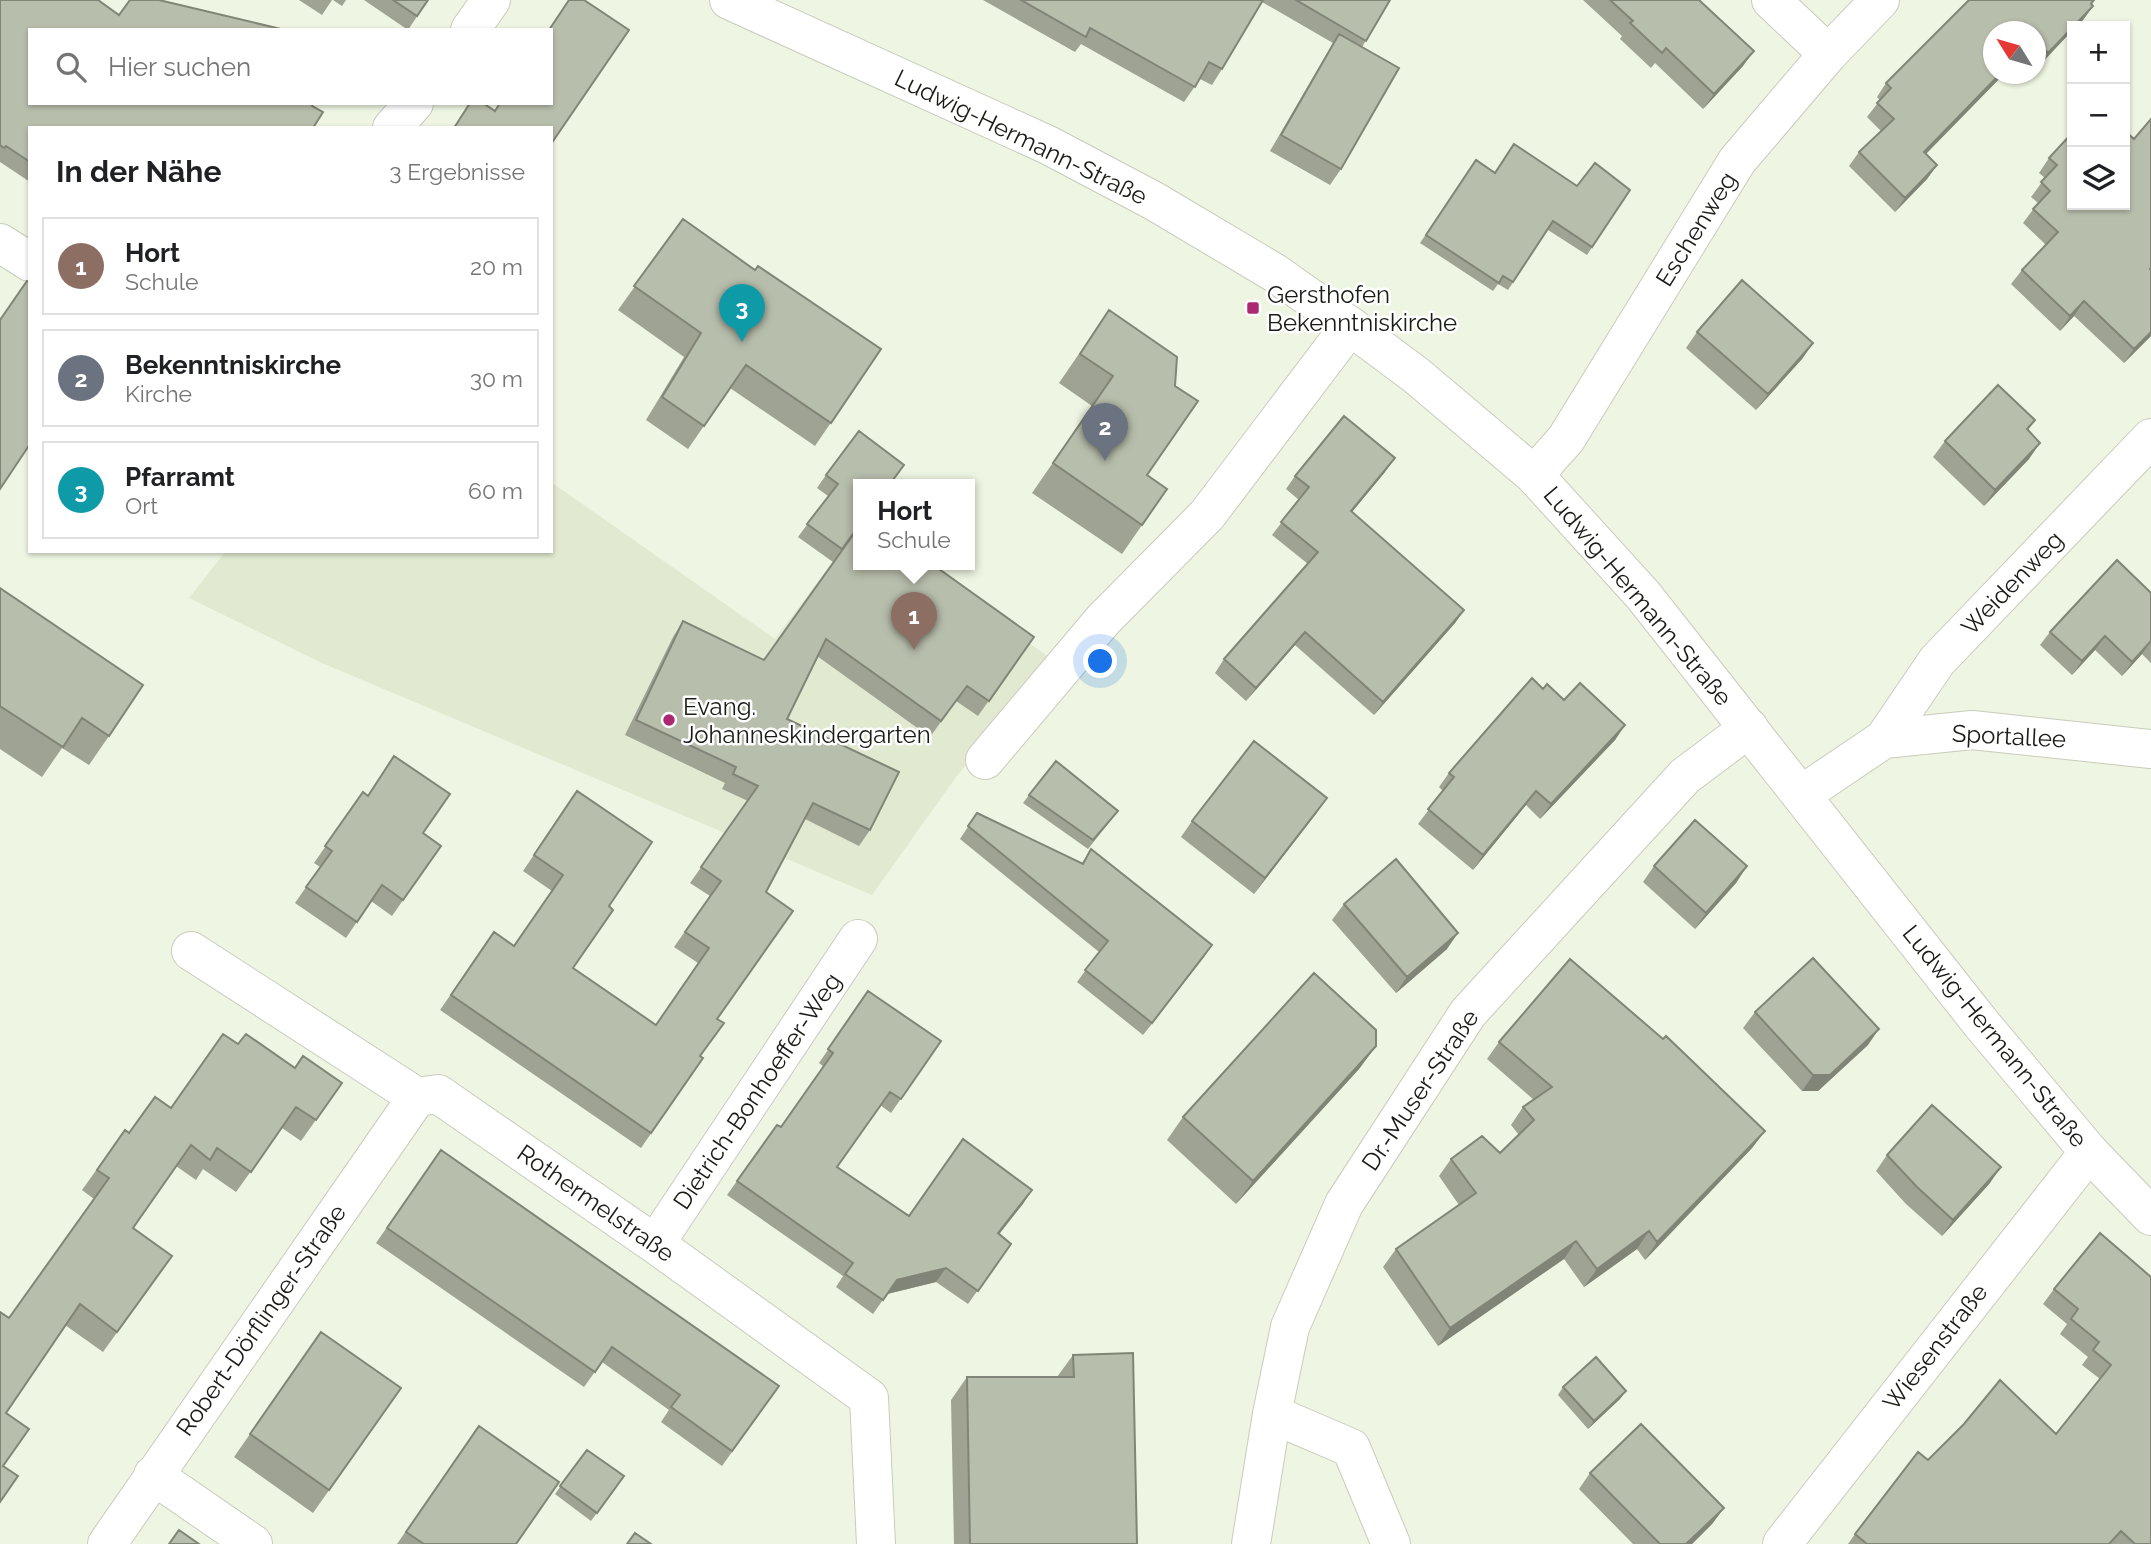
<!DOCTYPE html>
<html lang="de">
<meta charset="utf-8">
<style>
:root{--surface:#fff;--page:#f6f6f6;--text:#202124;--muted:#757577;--line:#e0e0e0;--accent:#ea580c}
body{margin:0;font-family:Raleway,sans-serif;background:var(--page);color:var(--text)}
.controls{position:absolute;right:21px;top:21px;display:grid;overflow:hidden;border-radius:0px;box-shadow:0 2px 5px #0004}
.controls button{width:63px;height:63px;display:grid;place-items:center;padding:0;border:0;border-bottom:2px solid var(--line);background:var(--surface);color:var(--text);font:35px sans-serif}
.compass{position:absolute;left:1983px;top:21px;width:63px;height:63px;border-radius:50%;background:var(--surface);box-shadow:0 2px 5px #0004;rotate:307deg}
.you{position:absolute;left:1101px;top:662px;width:24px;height:24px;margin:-18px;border:5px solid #fff;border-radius:50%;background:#1a73e8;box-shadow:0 0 0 10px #1a73e833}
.badge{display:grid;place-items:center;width:46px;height:46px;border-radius:50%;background:var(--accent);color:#fff;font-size:23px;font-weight:700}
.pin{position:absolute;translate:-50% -58px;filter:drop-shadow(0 2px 4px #0008)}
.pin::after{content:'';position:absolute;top:37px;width:24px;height:21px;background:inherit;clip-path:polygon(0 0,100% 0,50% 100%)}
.popup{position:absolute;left:853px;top:479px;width:122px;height:91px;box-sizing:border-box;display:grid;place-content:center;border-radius:0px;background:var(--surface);filter:drop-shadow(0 2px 5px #0005);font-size:23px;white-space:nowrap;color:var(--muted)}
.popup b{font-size:26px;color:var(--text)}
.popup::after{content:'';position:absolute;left:50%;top:100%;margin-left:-14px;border:14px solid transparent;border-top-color:var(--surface)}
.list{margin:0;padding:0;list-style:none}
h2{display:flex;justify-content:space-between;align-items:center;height:91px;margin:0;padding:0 28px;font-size:30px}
h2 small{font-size:23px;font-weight:400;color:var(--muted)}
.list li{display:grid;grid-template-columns:46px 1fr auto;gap:21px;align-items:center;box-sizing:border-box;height:98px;margin:0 14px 14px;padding:0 14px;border:2px solid var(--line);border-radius:0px}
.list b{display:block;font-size:26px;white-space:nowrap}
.list p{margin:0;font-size:23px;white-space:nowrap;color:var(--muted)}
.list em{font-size:23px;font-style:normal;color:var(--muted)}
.icon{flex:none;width:38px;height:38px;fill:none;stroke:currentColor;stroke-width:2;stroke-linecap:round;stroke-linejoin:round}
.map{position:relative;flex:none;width:2151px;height:1544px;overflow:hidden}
.search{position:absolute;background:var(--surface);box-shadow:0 2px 5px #0004;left:28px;top:28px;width:525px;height:77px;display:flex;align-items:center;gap:18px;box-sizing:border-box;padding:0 24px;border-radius:0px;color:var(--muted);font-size:26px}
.panel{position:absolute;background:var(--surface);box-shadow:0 2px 5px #0004;left:28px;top:126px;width:525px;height:427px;border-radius:0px}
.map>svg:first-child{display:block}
.built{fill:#e1e9d0}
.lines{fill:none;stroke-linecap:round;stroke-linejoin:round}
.street-casing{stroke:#c7cdbb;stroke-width:40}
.secondary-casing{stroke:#c7cdbb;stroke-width:40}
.street{stroke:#fff;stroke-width:38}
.secondary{stroke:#fff;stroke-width:38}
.wall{fill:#9ea394}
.shaded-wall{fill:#818578}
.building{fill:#b8beac;stroke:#818578;stroke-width:2}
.poi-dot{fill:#ac2871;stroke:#fff;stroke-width:2.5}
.labels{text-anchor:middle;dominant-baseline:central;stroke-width:5;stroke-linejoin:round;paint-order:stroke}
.street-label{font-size:24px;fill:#191b15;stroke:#fff}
.poi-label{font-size:24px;fill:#191b15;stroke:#fff;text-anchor:start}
</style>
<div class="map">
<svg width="2151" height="1544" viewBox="0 0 2151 1544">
<rect width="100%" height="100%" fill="#eef5e2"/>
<path class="built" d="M551,482L775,639L858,528V564H917L1053,660L956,777L872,895L322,663L189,598L226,551H551Z"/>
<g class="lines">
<defs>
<path id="street" d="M1771,0L1828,54
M470,30L491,0
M392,128L414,103
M0,243L30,262
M1534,475L1566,439L1737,161L1828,54L1880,0
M1884,739L1937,661L2151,438
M985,760L1103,620L1207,515L1350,326
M1801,795L1884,739L1972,730L2151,749
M191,951L417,1097L438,1094L655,1244L869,1398L876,1544
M655,1244L858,939
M1272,1414L1351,1448L1391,1544
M153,1475L253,1544
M107,1544L417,1097
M1251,1544L1272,1414L1290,1327L1344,1204L1468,1013L1685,776L1749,728
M1782,1544L2089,1152"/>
<path id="secondary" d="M729,0L1048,145L1154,201L1275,273L1350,326L1417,376L1534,475L1643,595L1980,1022L2089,1152L2151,1216"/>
</defs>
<use href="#street" class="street-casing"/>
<use href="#secondary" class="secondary-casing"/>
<use href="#street" class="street"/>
<use href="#secondary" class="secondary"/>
</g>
<path class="wall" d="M0,0L119,15L159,0L30,128V182L0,162Z
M299,0H332L322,15Z
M333,0H346L342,6Z
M364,0H428L408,30Z
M983,0H1390L1362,47L1341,169L1330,185L1270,151L1333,43L1262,2L1222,69L1212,85L1200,79L1184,102L1081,44L1075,52Z
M1583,0H1699L1743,66L1703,109L1655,63L1651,68L1620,39L1622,36Z
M2093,6L2083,20L2077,26H2072L2038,67L2035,64V32L1993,74H2004L1926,154L1937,165L1927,179L1895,212L1849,166L1859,152L1881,131L1867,117L1880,100L1877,97L1886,83Z
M2072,133L2151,336L2124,363L2074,316L2060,331L2011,284L2022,270L2046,245L2023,223L2038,203L2031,197L2045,178L2039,173L2049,158Z
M1476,160L1495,172L1577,186L1630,190L1587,255L1548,230L1508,290L1498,284L1493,291L1420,243Z
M683,219L755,270L881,349L815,446L730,388L688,449L646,420L684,357L618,310Z
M1109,310L1147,475L1167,489L1122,554L1032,493L1092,406L1059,383Z
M1697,332L1813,343L1802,359L1756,410L1686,348Z
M2035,420L2028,430L2029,459L1984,506L1933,457L1945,441Z
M1385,472L1352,512L1464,610L1455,623L1374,715L1295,645L1246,701L1215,673L1224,659L1308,564L1272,535L1299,500L1286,489L1295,476Z
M826,475L858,484V528L833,562L798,537L828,496L817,488Z
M858,528L1034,637L978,716L956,701L930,737L817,656L787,719L870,830L859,846L805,819L766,892L717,1019L700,1056L703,1058L641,1148L440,1010L494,932L514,946L552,891L523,871L577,791L609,906L573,968L656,1025L698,963L674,947L710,896L690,883L748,801L722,789L725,783L625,735L673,637L683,621L764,660Z
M0,588L109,736L89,765L62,748L42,777L0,749Z
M2151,593V663L2142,654L2122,676L2095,650L2072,675L2040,645L2050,632Z
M1543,689L1564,700L1625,725L1615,740L1540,819L1526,805L1473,870L1418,824L1443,791L1439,787L1449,773Z
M363,792L441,846L392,916L371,901L346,938L295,903L320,867L314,863Z
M1029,795L1112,819L1088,849L1023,803Z
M1327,798L1254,894L1181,837L1192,821Z
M977,813L1082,863L1091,849L1204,957L1143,1035L1077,982L1099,952L960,839Z
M1654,866H1747L1736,883L1695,929L1643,882Z
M1344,904L1447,949L1396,993L1332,920Z
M868,991L941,1041L891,1113L880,1105L837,1167L909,1216L1032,1190L999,1234L1011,1244L968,1304L936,1282L887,1294L873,1314L836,1287L843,1276L727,1195L777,1125L781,1127L824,1067L819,1063Z
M1755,1012L1868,1045L1818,1091H1802L1743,1028Z
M1499,1042L1765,1131L1752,1148L1645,1260L1637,1249L1584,1287L1564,1259L1438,1346L1383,1267L1396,1249L1459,1205L1439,1176L1451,1159L1500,1153L1519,1135L1511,1125L1523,1107L1534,1100L1487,1059Z
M238,1044L295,1068L342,1083L301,1141L282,1128L236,1192L203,1169L196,1180L176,1166L133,1228L172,1256L103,1352L65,1325L6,1413L0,1502L9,1318L94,1199L82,1190L125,1130L129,1133L171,1108Z
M1376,1046L1359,1069L1236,1204L1167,1140L1183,1117Z
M441,1150L779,1386L722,1466L661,1422L669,1410L602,1362L584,1387L376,1243Z
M1887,1155L1990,1183L1942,1236L1906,1204L1876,1171Z
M2151,1277V1544H1848L1855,1534L1928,1460L2056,1434L2100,1379L2082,1365L2088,1357L2060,1334L2067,1324L2043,1304L2054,1289Z
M321,1332L401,1388L313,1513L234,1457Z
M1073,1355L1137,1544H954L951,1400L967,1377H1057Z
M1563,1387L1620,1399L1588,1429L1558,1395Z
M479,1426L516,1544H397Z
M587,1450L624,1476L591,1521L555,1494Z
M1590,1473L1724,1508L1712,1524L1692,1544H1633L1579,1489Z"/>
<path class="shaded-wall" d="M2093,6L2083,20L2077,26H2073Z
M2072,27V31L2038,67L2048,53Z
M1754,51L1743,66L1703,109L1714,94Z
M2000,74H2004L1914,166L1924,152Z
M1937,165L1927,179L1895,212L1905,198Z
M2084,301L2074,316L2060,331L2070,316Z
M2151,332V336L2124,363L2134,349Z
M1813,343L1802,359L1756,410L1768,394Z
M2040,443L2029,459L1984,506L1995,490Z
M1395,458L1385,472L1342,524L1351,511Z
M1464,610L1455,623L1374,715L1383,702Z
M1305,632L1295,645L1246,701L1256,688Z
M2105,636L2095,650L2072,675L2082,661Z
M2151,641L2142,654L2122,676L2132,662Z
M1625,725L1615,740L1540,819L1551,804Z
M1536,791L1526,805L1473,870L1483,855Z
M1327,798L1316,814L1254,894L1265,878Z
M1747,866L1736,883L1695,929L1706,913Z
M1458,933L1447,949L1396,993L1407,977Z
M1212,945L1204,957L1143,1035L1152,1023Z
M1879,1029L1868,1045L1818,1091H1802L1813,1075Z
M1376,1046L1359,1069L1236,1204L1253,1181Z
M1765,1131L1752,1148L1645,1260L1657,1242Z
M2001,1167L1990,1183L1942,1236L1953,1220Z
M1032,1190L1023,1204L989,1247L998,1233Z
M1649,1231L1637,1249L1584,1287L1597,1269Z
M1576,1241L1564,1259L1438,1346L1450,1328Z
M946,1268L936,1282L887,1294L897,1280Z
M1626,1391L1620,1399L1588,1429L1594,1421Z
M1724,1508L1712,1524L1692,1544H1686Z"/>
<path class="building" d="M0,0H98L119,15L130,0H159L285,30H30V103H314L312,106L323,112L313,128H30V162L6,146L4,148L0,145Z
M393,0H428L417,16Z
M569,0H584L629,30L551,144V128H454L470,103H483L495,111L500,103H551V30H549Z
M1021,0H1263L1222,69L1209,62L1195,87L1090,28L1086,37Z
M1296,0H1390L1366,41Z
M1610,0H1699L1754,51L1714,94L1666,48L1662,53L1630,23L1633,21Z
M1969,0H2094L2091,4L2093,6L2048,53L2035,41V32H1993V74H2000L1924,152L1937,165L1905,198L1859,152L1894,119L1877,103L1891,88L1886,83Z
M1339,34L1399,68L1341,169L1281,135Z
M2151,119V268L2150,269L2151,270V332L2134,349L2084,301L2070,316L2022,270L2058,232L2033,209L2050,191L2041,182L2057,165L2049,158L2072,133V205H2125V131L2134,139Z
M1514,144L1577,186L1595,163L1630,190L1592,247L1553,221L1513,282L1503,276L1499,283L1426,235L1476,160L1495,173Z
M683,219L755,270L758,266L881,349L831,423L746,365L704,426L662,397L701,333L634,286Z
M1742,280L1813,343L1768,394L1697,332Z
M27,281L30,282V444L0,489V320Z
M1109,310L1177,357L1175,386L1198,401L1147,475L1167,489L1142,525L1053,463L1113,376L1080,354Z
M1998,385L2035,420L2027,429L2040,443L1995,490L1945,441Z
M1344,416L1395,458L1351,511L1464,610L1383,702L1305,632L1256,688L1224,659L1318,552L1281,522L1309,487L1295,476Z
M859,431L904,465L890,484H858V527L842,549L807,524L838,484L826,475Z
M858,528V564H932L1034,637L989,701L967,686L941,721L826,639L787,719L899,772L870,830L813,803L766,892L793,911L717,1019L724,1023L700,1056L703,1058L651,1133L451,995L494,932L514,946L563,875L534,855L577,791L652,842L609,906L613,910L573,968L656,1025L709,948L685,932L721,881L701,867L758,786L733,774L736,767L636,720L683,621L764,660Z
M2117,560L2151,593V641L2132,662L2105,636L2082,661L2050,632Z
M0,588L143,685L109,736L82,718L63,747L0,706Z
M1532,678L1543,689L1547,684L1564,700L1580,683L1625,725L1551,804L1536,791L1483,855L1428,809L1454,777L1449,773Z
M1254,741L1327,798L1265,878L1192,821Z
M394,756L450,794L423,833L441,846L403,900L382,885L357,922L306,887L332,851L325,846L363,792L368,796Z
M1056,761L1118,811L1093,840L1029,795Z
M977,813L1083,864L1091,849L1212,945L1152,1023L1085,970L1108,941L968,826Z
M1695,820L1747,866L1706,913L1654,866Z
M1396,859L1458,933L1407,977L1344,904Z
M1813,958L1879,1029L1830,1075H1813L1755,1012Z
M1570,959L1663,1039L1666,1036L1765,1131L1657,1242L1649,1231L1597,1269L1576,1241L1450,1328L1396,1249L1476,1193L1451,1159L1482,1136L1500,1153L1534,1120L1523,1107L1552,1087L1499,1042Z
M1314,973L1376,1030V1046L1253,1181L1183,1117Z
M868,991L941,1041L901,1099L890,1092L837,1167L909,1216L963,1139L1032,1190L998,1233L1011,1244L978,1291L946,1268L897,1280L883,1300L845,1274L853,1263L737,1181L777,1125L781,1127L833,1053L828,1049Z
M223,1034L238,1044L246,1034L295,1068L303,1056L342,1083L316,1120L296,1107L251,1172L217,1148L210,1160L191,1145L133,1228L172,1256L117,1332L80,1304L6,1413L29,1429L3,1466L18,1476L0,1502V1312L9,1318L109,1178L97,1170L125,1130L129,1133L155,1097L171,1108Z
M1932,1105L2001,1167L1953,1220L1917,1187L1887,1155Z
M441,1150L779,1386L732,1451L671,1407L680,1395L612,1347L595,1372L387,1228Z
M2100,1233L2151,1277V1544H2135L2121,1531L2109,1544H1867L1855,1534L1918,1452L1928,1460L1964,1424L2000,1380L2056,1434L2111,1365L2093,1350L2099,1342L2071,1319L2078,1309L2054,1289Z
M321,1332L401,1388L329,1490L250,1434Z
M1133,1353L1137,1544H970L967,1377H1074L1073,1355Z
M1596,1357L1626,1391L1594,1421L1563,1387Z
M1641,1424L1724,1508L1686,1544H1660L1590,1473Z
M479,1426L559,1482L516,1544H424L406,1532Z
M587,1450L624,1476L597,1513L560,1486Z
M179,1530L199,1544H169Z
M635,1533L651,1544H627Z"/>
<g class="poi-dot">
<rect x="1246" y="301" width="14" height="14" rx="3.5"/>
<circle cx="669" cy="720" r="7"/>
</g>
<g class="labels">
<g class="street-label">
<text transform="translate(1021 137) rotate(26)">Ludwig-Hermann-Straße</text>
<text transform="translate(1696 229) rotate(-58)">Eschenweg</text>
<text transform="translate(2012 583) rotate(-46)">Weidenweg</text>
<text transform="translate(1638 596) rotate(50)">Ludwig-Hermann-Straße</text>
<text transform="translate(2009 736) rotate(3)">Sportallee</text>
<text transform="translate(1995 1036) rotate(51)">Ludwig-Hermann-Straße</text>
<text transform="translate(1420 1090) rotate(-56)">Dr.-Muser-Straße</text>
<text transform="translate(757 1091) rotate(-56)">Dietrich-Bonhoeffer-Weg</text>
<text transform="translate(596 1203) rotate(35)">Rothermelstraße</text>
<text transform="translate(261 1320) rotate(-55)">Robert-Dörflinger-Straße</text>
<text transform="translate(1935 1347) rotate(-52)">Wiesenstraße</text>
</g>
<g class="poi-label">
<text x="1267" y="294">Gersthofen<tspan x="1267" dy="28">Bekenntniskirche</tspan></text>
<text x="683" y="706">Evang.<tspan x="683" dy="28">Johanneskindergarten</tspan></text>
</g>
</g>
</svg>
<div class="controls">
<button>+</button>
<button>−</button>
<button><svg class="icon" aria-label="layers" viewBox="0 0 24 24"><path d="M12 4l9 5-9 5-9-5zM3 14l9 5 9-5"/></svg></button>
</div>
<svg class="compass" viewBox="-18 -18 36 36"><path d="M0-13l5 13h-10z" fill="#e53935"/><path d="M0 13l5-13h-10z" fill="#757577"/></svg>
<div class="you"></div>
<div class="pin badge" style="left:914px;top:650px;background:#8d6e63">1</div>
<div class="popup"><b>Hort</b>Schule</div>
<div class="pin badge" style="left:1105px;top:461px;background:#6b7280">2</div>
<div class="pin badge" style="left:742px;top:342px;background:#0f9aa8">3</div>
<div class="search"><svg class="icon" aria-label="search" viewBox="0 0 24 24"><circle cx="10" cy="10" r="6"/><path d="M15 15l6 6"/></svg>Hier suchen</div>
<section class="panel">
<h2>In der Nähe<small>3 Ergebnisse</small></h2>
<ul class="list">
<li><span class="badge" style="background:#8d6e63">1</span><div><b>Hort</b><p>Schule</p></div><em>20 m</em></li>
<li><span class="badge" style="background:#6b7280">2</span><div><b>Bekenntniskirche</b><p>Kirche</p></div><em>30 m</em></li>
<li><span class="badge" style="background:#0f9aa8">3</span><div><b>Pfarramt</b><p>Ort</p></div><em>60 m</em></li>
</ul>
</section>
</div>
